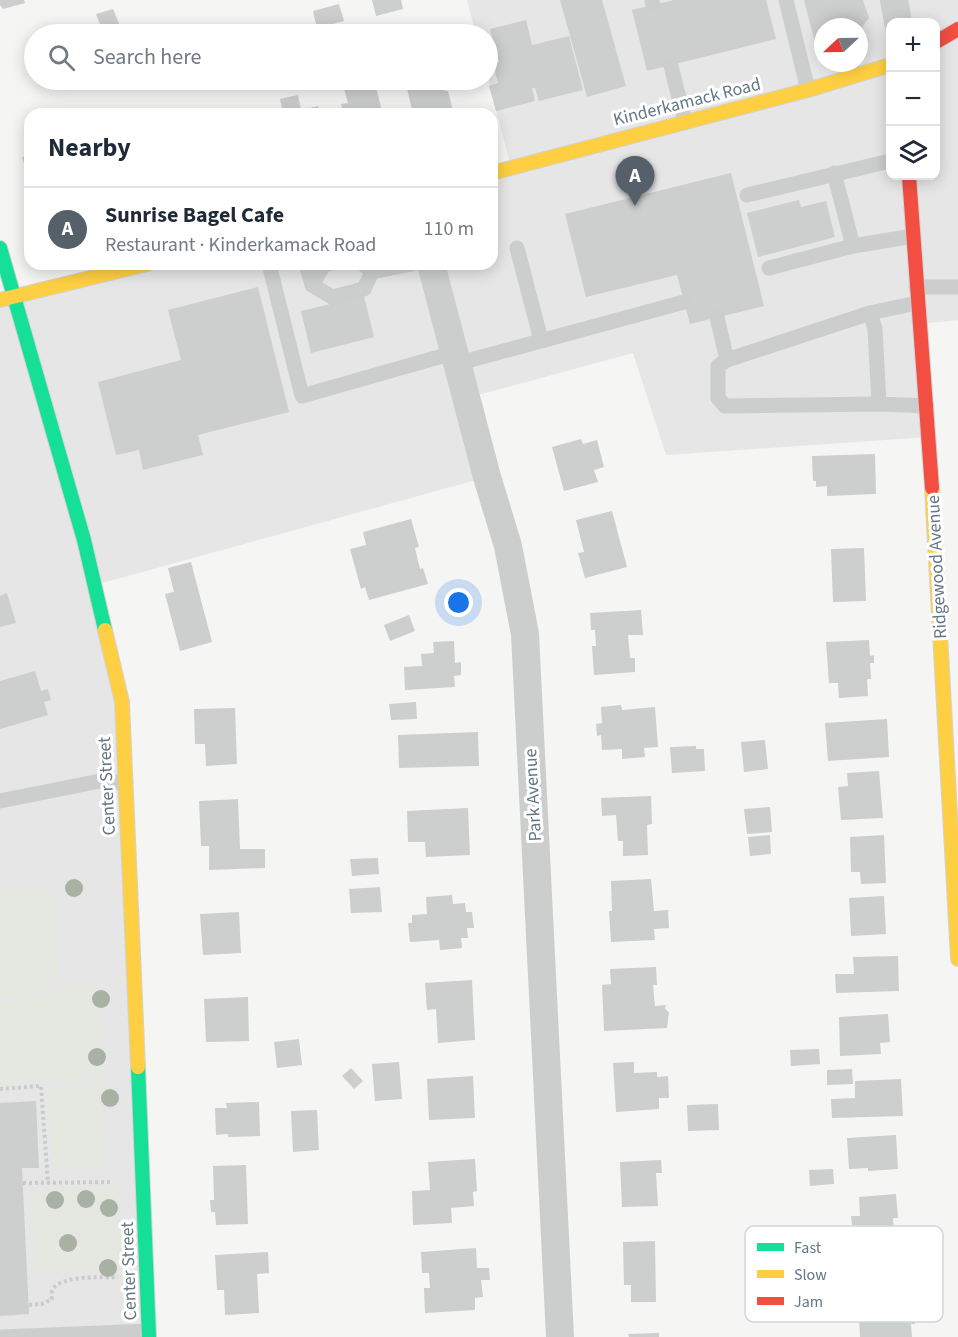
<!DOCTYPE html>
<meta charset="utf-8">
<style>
:root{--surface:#fff;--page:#f2f2f3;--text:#1f2937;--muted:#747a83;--line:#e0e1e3;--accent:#55606b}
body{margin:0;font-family:"Source Sans 3",sans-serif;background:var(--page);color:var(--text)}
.controls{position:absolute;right:18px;top:18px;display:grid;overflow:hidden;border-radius:12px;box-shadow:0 3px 15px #0003}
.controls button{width:54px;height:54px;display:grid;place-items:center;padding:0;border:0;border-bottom:2px solid var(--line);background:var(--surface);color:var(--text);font:30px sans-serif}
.compass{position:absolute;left:814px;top:18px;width:54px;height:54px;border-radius:50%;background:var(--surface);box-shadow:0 3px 15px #0003;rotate:248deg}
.you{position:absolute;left:459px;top:603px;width:21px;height:21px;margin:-15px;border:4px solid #fff;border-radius:50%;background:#1a73e8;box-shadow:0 0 0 9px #1a73e833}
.badge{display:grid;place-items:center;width:39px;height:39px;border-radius:50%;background:var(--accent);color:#fff;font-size:20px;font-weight:700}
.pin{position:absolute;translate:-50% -50px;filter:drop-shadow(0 2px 3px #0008)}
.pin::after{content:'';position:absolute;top:32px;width:21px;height:18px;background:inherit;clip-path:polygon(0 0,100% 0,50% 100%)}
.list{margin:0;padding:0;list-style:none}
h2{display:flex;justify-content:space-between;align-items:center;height:78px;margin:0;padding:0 24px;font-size:26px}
h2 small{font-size:20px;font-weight:400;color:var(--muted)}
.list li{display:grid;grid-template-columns:39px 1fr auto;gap:18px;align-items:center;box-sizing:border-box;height:84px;padding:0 24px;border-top:2px solid var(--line)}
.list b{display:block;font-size:22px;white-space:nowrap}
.list p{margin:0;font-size:20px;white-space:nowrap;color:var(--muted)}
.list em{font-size:20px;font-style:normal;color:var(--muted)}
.icon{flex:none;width:33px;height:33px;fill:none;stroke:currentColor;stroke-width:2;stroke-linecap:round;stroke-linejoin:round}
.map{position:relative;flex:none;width:958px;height:1337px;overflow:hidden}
.search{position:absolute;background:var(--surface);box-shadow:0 3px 15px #0003;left:24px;top:24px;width:474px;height:66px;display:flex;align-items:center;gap:15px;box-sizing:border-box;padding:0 21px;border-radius:33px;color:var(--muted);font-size:22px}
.panel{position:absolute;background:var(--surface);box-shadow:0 3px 15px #0003;left:24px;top:108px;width:474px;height:162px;border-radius:18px}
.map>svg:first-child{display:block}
.built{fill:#e5e6e5;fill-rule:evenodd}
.green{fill:#e4e8e1}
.building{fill:#cdcece}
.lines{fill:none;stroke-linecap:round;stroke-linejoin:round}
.fast-casing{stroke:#d2d3d4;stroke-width:16}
.slow-casing{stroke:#d2d3d4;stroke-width:16}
.jam-casing{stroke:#d2d3d4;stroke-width:16}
.path{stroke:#cacbcb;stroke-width:4;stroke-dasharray:3 3;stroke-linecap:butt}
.lane{stroke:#cccece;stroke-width:15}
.street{stroke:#cccece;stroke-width:28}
.fast{stroke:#16e098;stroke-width:14}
.slow{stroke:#ffcf43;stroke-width:14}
.jam{stroke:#f24e42;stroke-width:14}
.tree{fill:#a8b1a4}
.labels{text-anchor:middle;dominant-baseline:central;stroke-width:6;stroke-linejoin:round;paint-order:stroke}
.street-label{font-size:18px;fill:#647783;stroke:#fff}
.key{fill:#fff;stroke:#d0d6da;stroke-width:1.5}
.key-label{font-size:16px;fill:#647783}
</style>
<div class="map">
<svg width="958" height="1337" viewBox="0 0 958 1337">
<rect width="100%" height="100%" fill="#f5f5f3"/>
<path class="built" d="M467,0H958V320L919,324L929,437L666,455L633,353L467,398L487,477L95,585L122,702L149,1337H0V300L147,264H492V173L511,168L488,77V34H476ZM890,22H936V176H890ZM823,27H859V63H823Z"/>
<path class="green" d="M0,887H49L55,894L60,977L59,982L53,985L0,1001Z
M95,983L106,1080L0,1084V1003Z
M101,1084L105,1167L53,1169L48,1087Z
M118,1186L122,1268L36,1272L32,1190Z"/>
<path class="building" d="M0,0H24L25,3L3,9L0,5Z
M372,0H401L403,9L376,16Z
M560,0H602L626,86L587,97Z
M674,0H766L776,39L647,71L632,10Z
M804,0H863L869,18L862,27L859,28L823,27V37L814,39Z
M339,4L344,21L317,28L313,11Z
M113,9L120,26L103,32L96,14Z
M526,20L532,45L569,36L583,90L539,101L535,88H532L535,101L496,111L489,86L498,83L493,63L499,62L490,29Z
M351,80H368L370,89L376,87L382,111L378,114H344L341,104L348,103L342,82Z
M405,80H442L445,91H448L453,111L447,112V114H413Z
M298,95L301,110L318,106L320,114H280L279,109L282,108L280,99Z
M30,155V198H29L24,181L29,180L22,157Z
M731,173L764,306L690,324L677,275L586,297L565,214Z
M799,200L801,207L826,201L835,237L758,257L747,213Z
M258,287L289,412L198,435L203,455L143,470L139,450L116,455L98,382L181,360L168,310Z
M364,296L374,337L311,353L301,311Z
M581,439L583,444L597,440L604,467L594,470L598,482L564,491L552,447Z
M875,454L876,494L827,496V486L816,487V481H813L812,456Z
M612,511L627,567L585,578L578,553L584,552L576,520Z
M411,519L419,547L415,548L420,569L423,568L428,584L369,600L365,587L361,589L350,549L366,545L363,532Z
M864,548L866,601L833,602L831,549Z
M191,562L212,642L180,651L165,594L174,592L168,568Z
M7,593L16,623L0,627V596Z
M641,610L643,635H628L630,658H635V672L594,675L592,646H596L595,630H591L590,613Z
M409,615L415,631L390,641L384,625Z
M869,640L870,656L874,655V663H870L871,679H867L868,696L839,698L838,683H829L826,642Z
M454,641L455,663L461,662V675L454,676L455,687L405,690L404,667L422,666L421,654L434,653L433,642Z
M35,671L41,691L48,689L51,700L44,702L48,715L0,729V681Z
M416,702L417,719L391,720L389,704Z
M621,705L622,710L655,707L658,747L644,748L645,757L622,759V749L602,750L601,735L597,736L596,724L602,723L601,707Z
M235,708L237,764L206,766L205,744H195L194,709Z
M887,719L889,757L828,761L825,723Z
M478,732L479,766L399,768L398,735Z
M765,740L768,769L744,772L741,742Z
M696,746V749H704L705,771L672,773L670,747Z
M879,771L883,818L841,820L838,787L848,786L847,773Z
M651,796L652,824L647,825L648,855L623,856V841H618L616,815L602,816L601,798Z
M238,799L240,849H265V868L209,870V846H201L199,801Z
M770,807L772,832L747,834L744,809Z
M468,808L470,855L426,857L425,842H408L407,811Z
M770,835L771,854L750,856L748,837Z
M884,835L886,883L861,884L860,872H851L850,837Z
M378,858L379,874L352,876L350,859Z
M651,879L654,911L668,910L669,928L654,929L655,940L611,942L609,911H612L611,881Z
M380,887L382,912L351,913L349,889Z
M452,895L453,904L465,903L466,912H472L474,928H467L468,938H461L462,948L440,950L439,940L410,942L408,923H412V915L427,914L426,897Z
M884,896L886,934L851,936L849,898Z
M239,912L241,953L203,955L200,914Z
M898,956L899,991L836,993L835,974H854L853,957Z
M656,967L657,985H653L655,1006L666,1005L665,1009L669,1012L667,1028L604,1031L602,985L611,984L610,969Z
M472,980L475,1040L438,1043L436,1009L427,1010L425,983Z
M248,997L249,1041L206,1042L204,999Z
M888,1014L890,1042L880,1043L881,1054L840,1056L839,1017Z
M299,1039L302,1065L277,1068L274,1042Z
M819,1049L820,1064L791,1066L790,1050Z
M399,1062L402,1099L375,1101L372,1064Z
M634,1062V1073L657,1072V1077L668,1076L669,1098H659V1109L616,1112L613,1063Z
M351,1068L363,1081L354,1089L342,1076Z
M852,1069L853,1084L827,1085V1070Z
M473,1076L475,1118L429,1120L427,1079Z
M901,1079L903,1116L832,1118L831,1099L855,1098V1081Z
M36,1101L39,1168H22L29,1314L0,1316V1103Z
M259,1102L260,1136L228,1137V1134L216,1135L215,1108H227L226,1103Z
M718,1104L719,1130L688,1131L687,1105Z
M317,1110L319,1150L293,1152L291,1111Z
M896,1135L898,1169L868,1171V1168L849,1169L847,1138Z
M475,1159L477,1191L473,1192L474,1206L451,1208L452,1223L413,1225L412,1191L430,1190L428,1162Z
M661,1160L662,1173H656L658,1206L622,1207L620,1162Z
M246,1165L248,1224L216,1225L215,1212H211L210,1200H214L213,1166Z
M833,1169L834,1184L810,1186L809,1170Z
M896,1194L898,1218H893L894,1232L853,1234L851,1216H860L859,1197Z
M655,1241L656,1302H631V1285H624L623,1242Z
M476,1248L477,1268H489L490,1280H481L483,1297L475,1298V1310L425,1313L424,1288H430L429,1273H422L421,1252Z
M268,1252L269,1273L257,1274L259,1313L225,1315L224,1290H217L215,1255Z
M914,1315L915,1324H911L912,1337H860L859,1318Z
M659,1333V1337H629L628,1334Z"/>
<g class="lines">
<defs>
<path id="fast" d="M0,248L84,540L105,630
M138,1067L149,1337"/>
<path id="slow" d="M492,173L808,90L890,65
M0,300L147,264
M932,488L958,959
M105,630L122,702L138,1067"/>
<path id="jam" d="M936,42L958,29
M909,176L932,488"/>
</defs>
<use href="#fast" class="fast-casing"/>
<use href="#slow" class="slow-casing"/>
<use href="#jam" class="jam-casing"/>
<path class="path" d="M0,1089L41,1086L48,1183
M23,1183L113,1182
M29,1305L42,1304L52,1299C45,1273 103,1278 118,1277"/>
<path class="lane" d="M652,0L653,5
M786,0L808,90
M671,66L685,122
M834,173L853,246
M747,195L890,161
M517,248L541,340
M269,264L302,396L453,353
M306,264L312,285L332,297L364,289L372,272L363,264
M370,264L372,272L412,264
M769,268L853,246L913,236
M312,285L324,265L328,264
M916,287H958
M917,303L870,313L727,360L718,366V398L725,406L879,404L927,406
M870,313L875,329L879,404
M717,317L727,360
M456,364L684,302
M0,801L100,781L125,783
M2,1337L149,1331"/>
<path class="street" d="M894,0L898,22
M431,264L487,477L508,546L525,634L560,1337"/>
<use href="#fast" class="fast"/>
<use href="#slow" class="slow"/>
<use href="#jam" class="jam"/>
</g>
<g class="tree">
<circle cx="74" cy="888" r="9"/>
<circle cx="101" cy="999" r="9"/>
<circle cx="97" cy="1057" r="9"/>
<circle cx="110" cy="1098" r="9"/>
<circle cx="86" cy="1199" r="9"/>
<circle cx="55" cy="1200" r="9"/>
<circle cx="109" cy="1208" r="9"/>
<circle cx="68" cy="1243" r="9"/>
<circle cx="108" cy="1268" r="9"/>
</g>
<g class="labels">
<g class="street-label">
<text transform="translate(687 102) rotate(-14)">Kinderkamack Road</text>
<text transform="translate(937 567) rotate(-93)">Ridgewood Avenue</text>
<text transform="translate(107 786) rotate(-93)">Center Street</text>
<text transform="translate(533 795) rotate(-93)">Park Avenue</text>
<text transform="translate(129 1271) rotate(-92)">Center Street</text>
</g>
</g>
<rect x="745" y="1226" width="198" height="96" rx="9" class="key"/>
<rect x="757" y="1243" width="27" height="8" fill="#16e098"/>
<rect x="757" y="1270" width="27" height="8" fill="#ffcf43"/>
<rect x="757" y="1297" width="27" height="8" fill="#f24e42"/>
<g class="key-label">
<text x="794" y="1253">Fast</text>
<text x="794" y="1280">Slow</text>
<text x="794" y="1307">Jam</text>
</g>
</svg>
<div class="controls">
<button>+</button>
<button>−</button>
<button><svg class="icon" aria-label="layers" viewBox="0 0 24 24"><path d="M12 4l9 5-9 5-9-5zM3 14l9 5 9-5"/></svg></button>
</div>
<svg class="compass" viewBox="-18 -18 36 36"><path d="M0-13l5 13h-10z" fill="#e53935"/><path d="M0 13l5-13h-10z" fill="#747a83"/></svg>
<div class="you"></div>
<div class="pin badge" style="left:635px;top:206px">A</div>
<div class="search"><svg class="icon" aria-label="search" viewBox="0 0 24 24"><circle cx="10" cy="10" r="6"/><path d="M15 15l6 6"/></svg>Search here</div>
<section class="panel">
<h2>Nearby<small></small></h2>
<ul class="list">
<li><span class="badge">A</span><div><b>Sunrise Bagel Cafe</b><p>Restaurant · Kinderkamack Road</p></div><em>110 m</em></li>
</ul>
</section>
</div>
